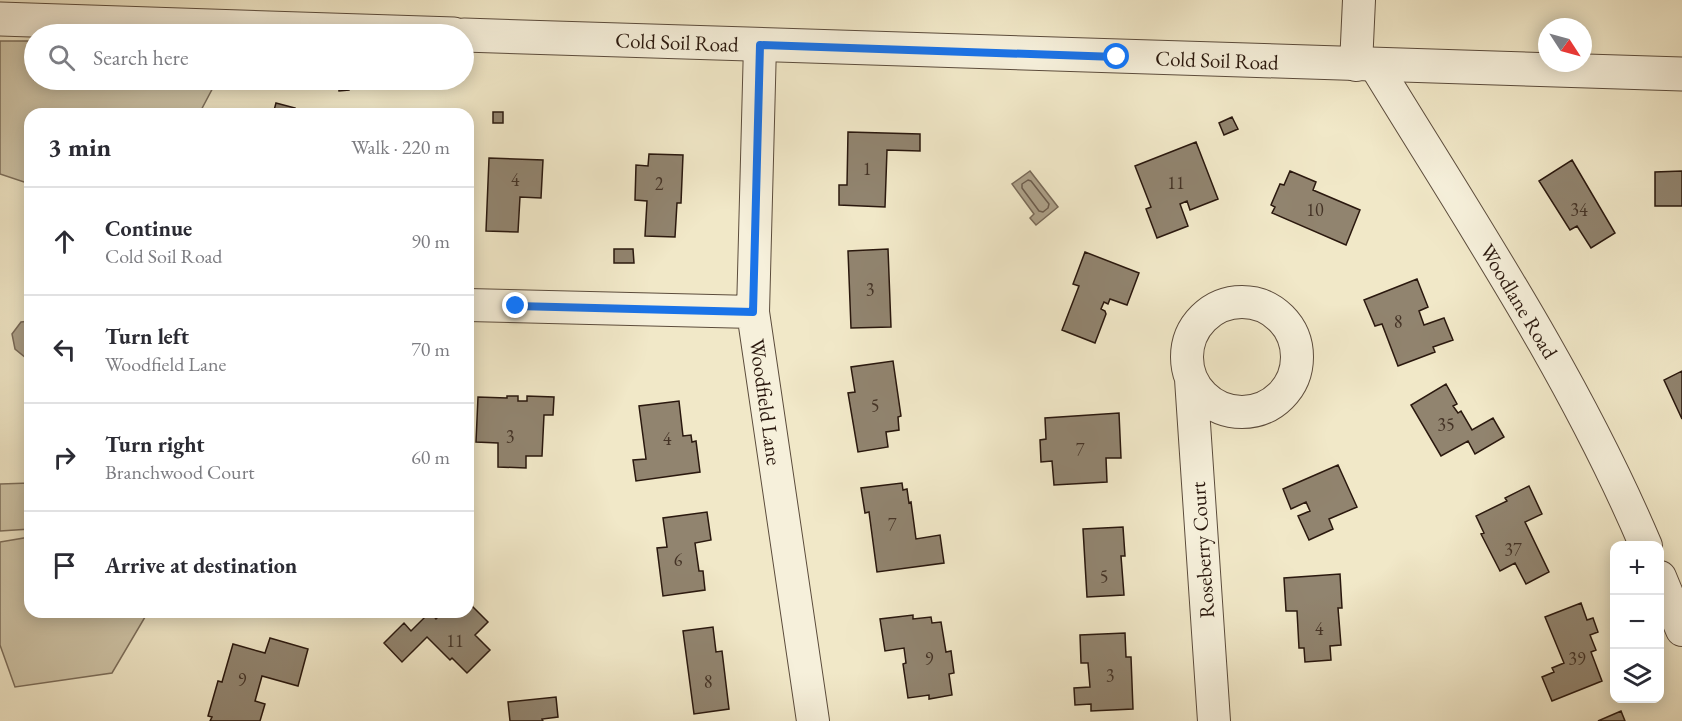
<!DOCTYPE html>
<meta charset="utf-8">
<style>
:root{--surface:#fff;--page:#f2f2f3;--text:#2b2b33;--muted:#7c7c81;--line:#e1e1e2}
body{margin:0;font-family:"EB Garamond",serif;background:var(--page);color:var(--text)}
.controls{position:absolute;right:18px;bottom:18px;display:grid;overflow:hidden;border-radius:12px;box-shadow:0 3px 15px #0003}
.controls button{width:54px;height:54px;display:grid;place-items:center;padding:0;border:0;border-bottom:2px solid var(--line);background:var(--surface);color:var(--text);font:30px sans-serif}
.compass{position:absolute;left:1538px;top:18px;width:54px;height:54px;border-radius:50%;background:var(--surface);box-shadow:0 3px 15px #0003;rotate:126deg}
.stop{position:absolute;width:18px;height:18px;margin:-14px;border:4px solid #1a73e8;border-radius:50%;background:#fff}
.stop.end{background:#1a73e8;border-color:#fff;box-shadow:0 2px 6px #0008}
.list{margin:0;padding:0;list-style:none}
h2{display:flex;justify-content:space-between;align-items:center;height:78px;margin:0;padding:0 24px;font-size:26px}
h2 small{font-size:20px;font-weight:400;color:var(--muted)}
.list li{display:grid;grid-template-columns:39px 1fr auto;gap:18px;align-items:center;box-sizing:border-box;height:108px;padding:0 24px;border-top:2px solid var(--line)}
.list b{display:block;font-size:22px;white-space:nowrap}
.list p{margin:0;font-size:20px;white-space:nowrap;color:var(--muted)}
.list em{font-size:20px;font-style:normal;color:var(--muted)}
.icon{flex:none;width:33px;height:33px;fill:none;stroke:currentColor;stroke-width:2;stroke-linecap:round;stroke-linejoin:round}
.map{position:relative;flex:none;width:1682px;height:721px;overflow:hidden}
.search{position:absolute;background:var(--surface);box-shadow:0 3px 15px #0003;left:24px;top:24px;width:450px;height:66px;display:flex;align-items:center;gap:15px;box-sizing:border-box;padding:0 21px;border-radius:33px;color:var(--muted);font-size:22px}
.panel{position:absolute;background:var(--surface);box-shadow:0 3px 15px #0003;left:24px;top:108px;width:450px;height:510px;border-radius:18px}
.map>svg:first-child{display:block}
.green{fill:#cfc5a8;stroke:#7c6e5b;stroke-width:1.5}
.water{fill:#ada189;stroke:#796a58;stroke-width:1.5}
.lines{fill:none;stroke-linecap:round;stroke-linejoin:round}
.shore{stroke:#6c5c4c;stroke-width:1.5}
.building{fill:#91846f;stroke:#2a180e;stroke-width:1.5}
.minor-casing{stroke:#5c4c3c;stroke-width:34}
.tertiary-casing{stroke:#5c4c3c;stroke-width:35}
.minor{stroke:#f6f0db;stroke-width:32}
.tertiary{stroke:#f6f0db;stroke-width:33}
.route{stroke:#1a73e8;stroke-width:8}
.labels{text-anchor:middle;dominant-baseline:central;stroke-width:4.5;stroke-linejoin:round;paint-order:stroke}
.number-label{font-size:18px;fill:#443326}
.street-label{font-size:21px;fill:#2a180e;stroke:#f6f0db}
</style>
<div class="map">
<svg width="1682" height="721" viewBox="0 0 1682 721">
<rect width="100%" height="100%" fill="#f1e8c8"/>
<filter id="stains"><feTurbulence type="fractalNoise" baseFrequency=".00333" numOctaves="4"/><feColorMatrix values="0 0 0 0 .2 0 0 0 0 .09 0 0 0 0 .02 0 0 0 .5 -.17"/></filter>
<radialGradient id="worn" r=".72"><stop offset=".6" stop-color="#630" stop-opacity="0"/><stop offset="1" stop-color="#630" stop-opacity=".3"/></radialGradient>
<path class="green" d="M0,41H34V80H217L199,114H30V184L0,174Z
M30,483V529L0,531V484Z
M30,537V612H148L112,673L15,687L0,645V542Z"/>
<path class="water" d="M1030,171L1058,207L1036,225L1030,218L1034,214L1012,184Z
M30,321V358H26L15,349L12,334L21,322Z"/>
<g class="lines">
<path class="shore" d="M1028,180L1031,181L1049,204L1048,208L1043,212L1039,211L1022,188V184Z"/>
</g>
<path class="building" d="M338,80H349V90L339,91Z
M276,103L295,108L293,114H273Z
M493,112H503V123H493Z
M1232,117L1238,129L1224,135L1219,123Z
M848,132L920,134V151L887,150L885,207L839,205V185H847Z
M1196,142L1218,199L1190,210L1187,201L1180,204L1188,226L1157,238L1146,209L1151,207L1135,166Z
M649,154L683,155L681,203H677L675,237L645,236L647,201L635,200L636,165L648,166Z
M489,158L543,160L541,198L520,197L518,232L486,231Z
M1572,160L1615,233L1591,248L1577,226L1570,230L1539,181Z
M1290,171L1316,182L1313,190L1360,210L1346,245L1272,213L1275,207L1271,205L1280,184L1284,185Z
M1682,171V206H1655V172Z
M614,249H633L634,263H614Z
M888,249L891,327L851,328L848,251Z
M1085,252L1139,273L1127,305L1110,299L1108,304L1104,302L1101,309L1105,311L1106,314L1095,343L1062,330L1079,286L1073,284Z
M1417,279L1428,307L1419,311L1424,325L1444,318L1453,340L1433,347L1435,352L1398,366L1382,324L1375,326L1364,300Z
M893,361L901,416L898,417L899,430L886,432L888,447L858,452L848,393L855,392L851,367Z
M1682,371V419L1664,380Z
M1446,384L1457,404L1453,406L1458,413L1461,411L1472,430L1493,418L1504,437L1475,454L1468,441L1441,456L1411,405Z
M507,396H518V401H527V396L554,397L553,415H544L542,456H526V468L498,467V443L476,442L478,397L507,398Z
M679,401L683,436L691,435L692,442L696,441L700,472L636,481L633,460L646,459L639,406Z
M1119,413L1121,458H1106L1107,482L1054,485L1052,461L1041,462L1040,440L1046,439L1045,418Z
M1338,465L1357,507L1329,519L1333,529L1309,540L1298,516L1310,511L1306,502L1291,509L1283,489Z
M902,483L903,490L907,489L909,503L911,502L916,539L940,535L944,563L877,572L869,512L865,513L861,488Z
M1529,486L1542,514L1525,522L1549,572L1526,584L1515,563L1500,571L1481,534L1484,533L1476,516L1507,501L1505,498Z
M707,512L711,540L695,543L699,571H703L705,590L663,596L657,548L667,547L663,518Z
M1123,527L1125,556H1121L1124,595L1087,597L1083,529Z
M1340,574L1342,608H1338L1341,645L1330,646L1331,660L1305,662L1304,648H1299L1297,611H1286L1284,578Z
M1581,603L1587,620L1593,618L1598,632L1590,635L1596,650L1591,652L1602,681L1552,701L1542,677L1554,672L1552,668L1564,663L1545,617Z
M471,605L488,622L475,635L490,650L467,673L452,658L450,660L427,637L402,662L384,643L404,623L411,631L430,612L436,619L443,612H454L459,617L464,612H468V608Z
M913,615V619L931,617L932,623L941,622L946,652L951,651L954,673L949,674L952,695L929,699V695L908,698L903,664L906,663L904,648L885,651L880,619Z
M713,627L716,652L722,651L729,709L694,714L683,631Z
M1125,633L1126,657H1131L1133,709L1091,711V704L1075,705L1074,688L1090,687L1088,663H1081L1080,635Z
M270,638L308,649L298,686L262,676L255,701L265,704L260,721H210L212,717L208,716L218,681L222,682L233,644L265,653Z
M556,697L558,717L542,719L543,721H510L508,702Z
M1621,711L1625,721H1598Z"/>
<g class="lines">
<defs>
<path id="minor" d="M760,45L753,312L813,721
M1356,65L1359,0
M1375,65C1471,222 1574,376 1646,546
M1187 357a55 55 0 1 1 110 0a55 55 0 1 1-110 0Z
M468,305L753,312
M1191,379L1214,721
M1660,577L1682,630"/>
<path id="tertiary" d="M0,19L454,34
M464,35L1682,74"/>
</defs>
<use href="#minor" class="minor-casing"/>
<use href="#tertiary" class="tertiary-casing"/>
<use href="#minor" class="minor"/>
<use href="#tertiary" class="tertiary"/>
</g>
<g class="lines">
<path class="route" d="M516,306L753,312L760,45L1117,57"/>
</g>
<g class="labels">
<g class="number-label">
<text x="867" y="168">1</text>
<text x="515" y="179">4</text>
<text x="1176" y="182">11</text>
<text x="659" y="183">2</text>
<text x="1315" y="209">10</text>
<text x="1579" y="209">34</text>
<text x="870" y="289">3</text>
<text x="1398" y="321">8</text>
<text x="875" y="405">5</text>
<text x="1446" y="424">35</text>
<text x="510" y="436">3</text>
<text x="667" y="438">4</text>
<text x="1080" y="449">7</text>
<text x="892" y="524">7</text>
<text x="1513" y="549">37</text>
<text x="678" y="559">6</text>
<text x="1104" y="576">5</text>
<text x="1319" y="628">4</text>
<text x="455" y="640">11</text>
<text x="929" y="658">9</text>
<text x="1577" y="658">39</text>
<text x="1110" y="675">3</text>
<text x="242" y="679">9</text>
<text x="708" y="681">8</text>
</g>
<g class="street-label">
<text transform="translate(677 42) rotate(2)">Cold Soil Road</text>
<text transform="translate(1217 60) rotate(2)">Cold Soil Road</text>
<text transform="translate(1519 301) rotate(59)">Woodlane Road</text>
<text transform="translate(766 402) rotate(82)">Woodfield Lane</text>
<text transform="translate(1202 550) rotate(-94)">Roseberry Court</text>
</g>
</g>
<rect width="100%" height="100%" filter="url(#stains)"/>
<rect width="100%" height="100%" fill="url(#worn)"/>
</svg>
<div class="controls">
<button>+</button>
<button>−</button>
<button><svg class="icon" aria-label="layers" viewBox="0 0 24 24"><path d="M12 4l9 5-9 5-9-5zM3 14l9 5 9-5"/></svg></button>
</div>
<svg class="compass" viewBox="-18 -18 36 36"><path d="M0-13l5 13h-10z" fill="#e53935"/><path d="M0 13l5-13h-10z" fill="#7c7c81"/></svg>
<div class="stop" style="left:1117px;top:57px"></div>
<div class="stop end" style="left:516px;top:306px"></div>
<div class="search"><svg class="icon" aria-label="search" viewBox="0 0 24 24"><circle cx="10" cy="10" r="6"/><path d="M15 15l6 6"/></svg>Search here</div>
<section class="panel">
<h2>3 min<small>Walk · 220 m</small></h2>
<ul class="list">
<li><svg class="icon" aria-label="ahead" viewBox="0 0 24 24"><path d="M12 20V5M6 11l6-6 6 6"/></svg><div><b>Continue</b><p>Cold Soil Road</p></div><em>90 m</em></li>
<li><svg class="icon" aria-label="left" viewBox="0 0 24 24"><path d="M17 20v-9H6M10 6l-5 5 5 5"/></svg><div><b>Turn left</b><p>Woodfield Lane</p></div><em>70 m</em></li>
<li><svg class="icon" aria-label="right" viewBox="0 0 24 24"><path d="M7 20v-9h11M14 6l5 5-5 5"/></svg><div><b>Turn right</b><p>Branchwood Court</p></div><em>60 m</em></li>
<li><svg class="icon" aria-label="arrive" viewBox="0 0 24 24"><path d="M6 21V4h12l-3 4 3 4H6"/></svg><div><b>Arrive at destination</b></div></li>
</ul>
</section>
</div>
